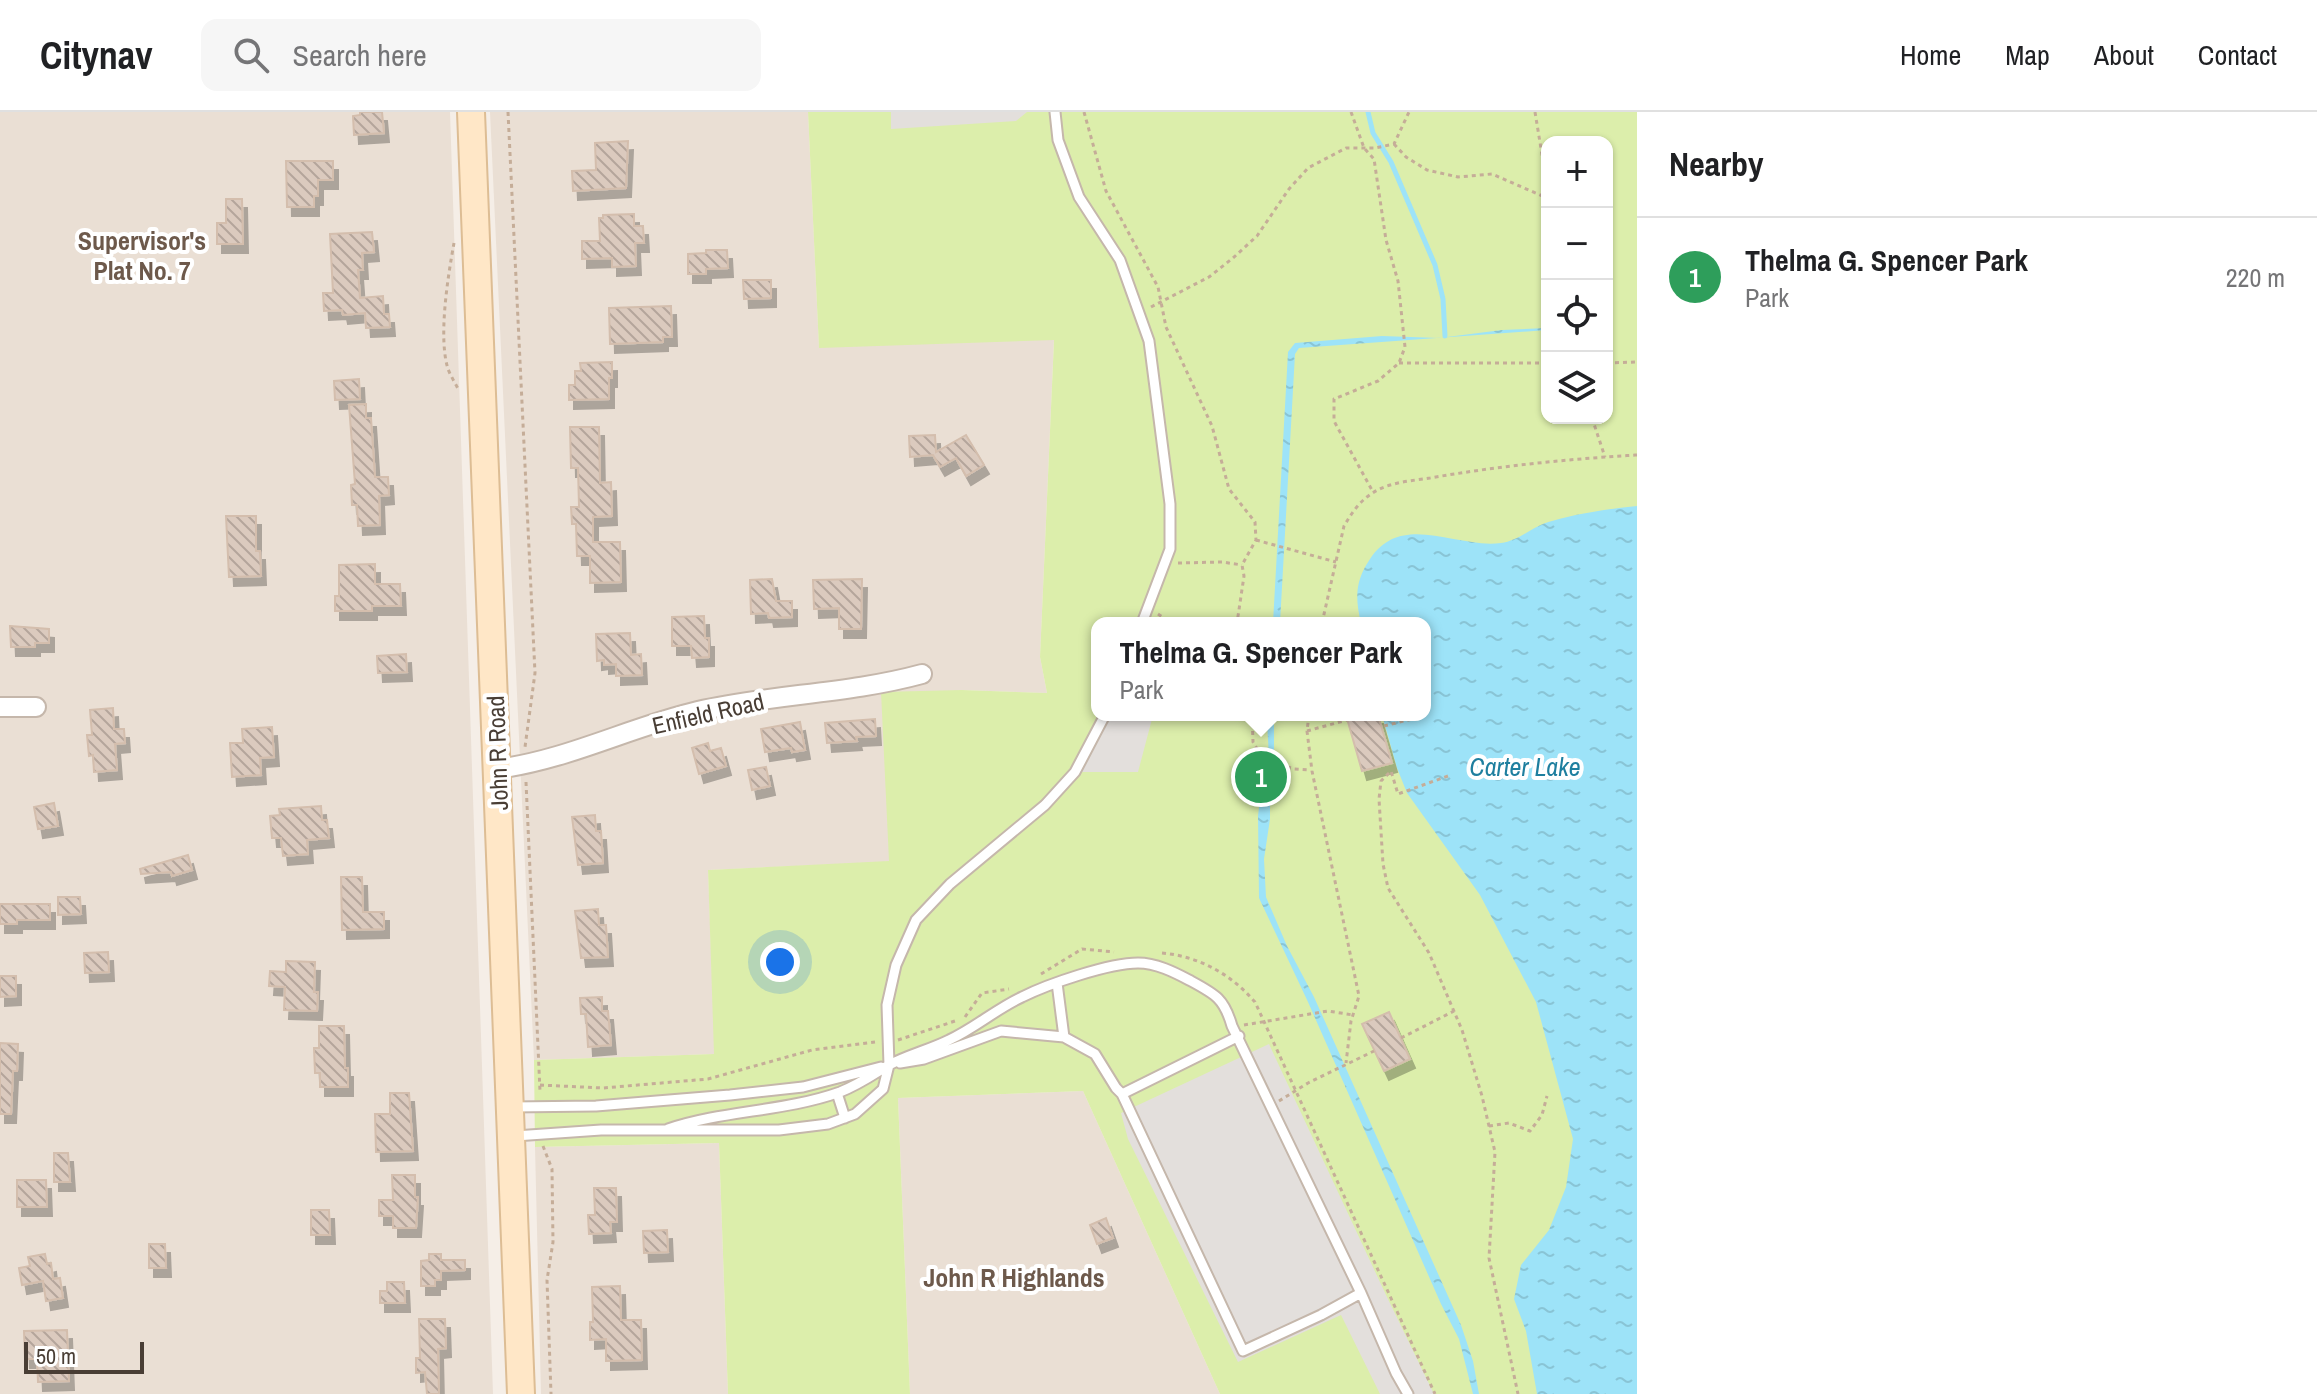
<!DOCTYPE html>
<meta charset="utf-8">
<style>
:root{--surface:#fff;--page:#f6f6f6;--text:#202124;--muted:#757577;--line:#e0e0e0;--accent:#ff141b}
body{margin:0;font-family:"Archivo Narrow",sans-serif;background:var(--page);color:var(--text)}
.controls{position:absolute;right:24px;top:24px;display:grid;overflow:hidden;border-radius:16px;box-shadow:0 2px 6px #0004}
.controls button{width:72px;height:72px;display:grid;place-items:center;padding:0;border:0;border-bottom:2px solid var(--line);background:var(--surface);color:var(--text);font:40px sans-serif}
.scale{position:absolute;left:24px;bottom:20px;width:120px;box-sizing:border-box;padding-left:8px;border:4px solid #493e35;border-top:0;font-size:22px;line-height:28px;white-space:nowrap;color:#493e35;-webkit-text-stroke:6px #fff;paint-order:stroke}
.you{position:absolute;left:780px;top:850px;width:28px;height:28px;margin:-20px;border:6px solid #fff;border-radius:50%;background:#1a73e8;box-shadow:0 0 0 12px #1a73e833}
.badge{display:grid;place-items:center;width:52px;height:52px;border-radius:50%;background:var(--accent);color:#fff;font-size:26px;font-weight:700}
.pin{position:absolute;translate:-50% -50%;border:4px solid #fff;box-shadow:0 2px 8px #0006}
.popup{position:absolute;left:1091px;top:505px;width:340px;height:104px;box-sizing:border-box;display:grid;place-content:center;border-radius:16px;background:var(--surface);filter:drop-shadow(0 2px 6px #0005);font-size:26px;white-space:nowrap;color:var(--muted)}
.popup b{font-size:30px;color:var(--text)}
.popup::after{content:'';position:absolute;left:50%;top:100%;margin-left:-16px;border:16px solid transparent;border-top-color:var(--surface)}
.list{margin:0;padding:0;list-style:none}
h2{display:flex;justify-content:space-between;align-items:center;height:104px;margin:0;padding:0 32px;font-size:34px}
h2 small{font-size:26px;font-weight:400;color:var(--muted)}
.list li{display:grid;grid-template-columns:52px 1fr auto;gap:24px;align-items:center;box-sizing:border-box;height:120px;padding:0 32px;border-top:2px solid var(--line)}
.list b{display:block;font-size:30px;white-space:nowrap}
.list p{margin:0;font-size:26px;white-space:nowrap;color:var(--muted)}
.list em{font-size:26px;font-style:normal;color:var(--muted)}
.icon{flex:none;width:44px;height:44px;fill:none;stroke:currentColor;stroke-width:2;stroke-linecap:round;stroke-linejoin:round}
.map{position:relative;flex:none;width:1637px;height:1282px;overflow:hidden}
header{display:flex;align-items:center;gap:48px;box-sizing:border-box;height:112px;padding:0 40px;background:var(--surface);border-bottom:2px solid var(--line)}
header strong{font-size:38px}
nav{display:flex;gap:44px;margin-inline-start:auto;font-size:28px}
.search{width:560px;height:72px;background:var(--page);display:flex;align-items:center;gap:20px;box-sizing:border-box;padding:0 28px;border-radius:16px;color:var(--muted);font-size:30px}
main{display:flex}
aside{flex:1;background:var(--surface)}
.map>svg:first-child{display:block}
.residential{fill:#eadfd4}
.park{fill:#dceeab;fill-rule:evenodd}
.parking{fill:#e3dfdc}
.water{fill:url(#water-ripples)}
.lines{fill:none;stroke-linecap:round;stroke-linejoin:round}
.stream{stroke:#9de3f8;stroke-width:5}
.building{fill:url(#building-back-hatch);stroke:#d4bead;stroke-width:2;filter:url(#shadow)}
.lane-casing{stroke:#c5b7ab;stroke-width:13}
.street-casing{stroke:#c5b7ab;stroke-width:22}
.secondary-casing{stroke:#ddbd94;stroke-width:30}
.path{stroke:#c5ad98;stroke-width:3;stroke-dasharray:4 4;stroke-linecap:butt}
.lane{stroke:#fff;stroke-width:9}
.street{stroke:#fff;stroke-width:18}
.secondary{stroke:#ffe7c7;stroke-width:26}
.labels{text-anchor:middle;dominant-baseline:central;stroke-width:8;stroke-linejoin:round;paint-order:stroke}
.street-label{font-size:24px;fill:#493e35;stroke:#fff}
.neighbourhood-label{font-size:26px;font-weight:bold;fill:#6d594b;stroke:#fff}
.water-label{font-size:26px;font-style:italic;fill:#1e7f9f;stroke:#fff}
</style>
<header>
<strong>Citynav</strong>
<div class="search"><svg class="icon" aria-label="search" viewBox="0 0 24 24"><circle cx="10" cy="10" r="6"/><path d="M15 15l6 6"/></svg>Search here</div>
<nav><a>Home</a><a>Map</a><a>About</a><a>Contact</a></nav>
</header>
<main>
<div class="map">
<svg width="1637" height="1282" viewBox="0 0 1637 1282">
<defs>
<pattern id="water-ripples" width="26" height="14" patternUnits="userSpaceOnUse" patternTransform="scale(2)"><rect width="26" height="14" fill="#9de3f8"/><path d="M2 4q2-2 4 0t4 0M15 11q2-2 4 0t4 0" fill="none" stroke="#89c4d5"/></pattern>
<pattern id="building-back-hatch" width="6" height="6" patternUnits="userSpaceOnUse" patternTransform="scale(2)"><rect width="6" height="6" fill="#dbcabe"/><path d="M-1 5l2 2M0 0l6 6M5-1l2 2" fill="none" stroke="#b4a59b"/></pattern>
<filter id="shadow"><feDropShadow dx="5" dy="9" stdDeviation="0" flood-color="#0004"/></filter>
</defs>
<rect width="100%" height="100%" fill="#f5eee7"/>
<path class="residential" d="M0,0H450L493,1282H0Z
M490,0H808L819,235L1054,227L1040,545L1047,581L962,578L889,750L708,758L715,942L534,948Z
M1083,979L1220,1282H910L898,986Z
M719,1031L728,1282H541L535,1035Z"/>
<path class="park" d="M808,0H1637V1282H1220L1083,979L898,986L910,1282H728L719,1031L535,1035L534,948L714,942L708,758L889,749L881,580L962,578L1047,581L1040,545L1054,228L819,236ZM1547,30H1607V306H1547ZM1097,511H1425V603H1097Z"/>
<path class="parking" d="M891,0H1027L1016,9L891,17Z
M1152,607L1138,660H1075L1102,609Z
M1269,932L1386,1183L1434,1282H1380L1341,1203L1238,1250L1128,1027L1121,1001Z"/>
<path class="water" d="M1547,216V218L1299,236L1295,242L1280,511H1273L1288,240L1295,231L1382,224L1439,226L1502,218Z
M1637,394V1282H1537L1526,1219L1514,1187L1521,1153L1549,1118L1566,1075L1573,1027L1536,890L1480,783L1407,681L1397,656L1382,603H1425V511H1361C1355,486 1355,469 1370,447C1402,399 1456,437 1501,431C1519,429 1534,413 1552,409C1579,401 1609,397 1637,394Z
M1267,603H1274V641L1270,658V707L1264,747L1266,785L1287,834L1314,885L1461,1213L1473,1249L1479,1282H1473L1459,1227L1441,1192L1308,890L1259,786L1258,704L1263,661L1268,658C1270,640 1267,622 1267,603Z"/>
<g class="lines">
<path class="stream" d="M1368,0L1373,21L1391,50L1435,153L1443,187L1445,224"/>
</g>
<path class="building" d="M360,0H382L384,21L354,23L353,4L360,3Z
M628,29L626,76L573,79L572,59L596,58L595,31Z
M286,49H333V68H318V84H314V95H287Z
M226,87H242L243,132H217V111H226Z
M634,102V114H643L644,131H635L636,154L612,155V146L582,147V129H600L599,106H603V103Z
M372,120L374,140L362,141L363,158H358L360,186L383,184L384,202H389L390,215L366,216L365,201L343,203L342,198L324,199L323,181H333L330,122Z
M706,138H727L728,156L706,157V162H688V142L706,141Z
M743,168H771V186L744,187Z
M671,194L672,225H663V230L610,232L609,196Z
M612,250V266H609V287L569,288V273H575V259H581L580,251Z
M359,267L360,287L335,288L334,269Z
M366,292V306H371L375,365H388L389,383L379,384L380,413L358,414L357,393H352L351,373L355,372L349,293Z
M570,315H599L600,371L611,370L612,404L593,405V430H620L621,470L590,471V444H577L576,412H572L571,395H579L578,356H571Z
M935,323L936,340L966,323L984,353L966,364L956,346L940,355L933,343L910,345L909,324Z
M226,404H256V439H260L261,464L229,465Z
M375,452V472H400L401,494H372V499H335V484H339V453Z
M772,467L776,489H792V505L769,506L768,501L751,502L750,468Z
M862,467L861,517H839V496L814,497L813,468Z
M704,504L705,526H709V545L692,546L691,534H672V505Z
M10,514L49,517V531H35V535H11Z
M630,521L631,543L641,542L642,563L616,564V552L604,553V548L597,549L596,522Z
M406,542L407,560L378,561L377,544Z
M113,596L114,617H124L125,631L115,632L117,658L94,660L93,643L89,644L87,623H92L90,598Z
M1346,603H1378L1392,651L1362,659Z
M875,607L876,624L856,625L857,629L827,631L825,611Z
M800,610L805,638L792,640L791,636L765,640L761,617Z
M272,615L274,645L260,646L261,663L232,665L230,631H243L242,617Z
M708,631L710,639L721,636L726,654L699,662L692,636Z
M766,655L770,674L752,678L748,658Z
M54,691L58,714L38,717L34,695Z
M321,694L322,708H327L329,726L307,728L308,742L283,744L281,726H272L270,704L280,703L279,697Z
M595,703L596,719H601L603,751L578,753L572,705Z
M188,743L192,758L172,764L171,760L141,762L140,757Z
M341,765H362L363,800H384V817L342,818Z
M58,785H80L81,802L58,803Z
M0,792H50V808H17V812H0Z
M598,797L599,813H606L608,845L581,846L575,799Z
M108,840L109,860L85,861L84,841Z
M286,849L315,850L314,880H318L317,899L284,898L285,875L269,874L270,859L286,860Z
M0,864H16V884L0,885Z
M602,885V899H608L611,933L588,935L586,902H581L580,886Z
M1389,900L1410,947L1384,959L1362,912Z
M319,914H344L345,956H348V975H320V961H315L314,936H319Z
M0,931L18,932L17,959H13L11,1002H0Z
M390,981H409L413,1039L376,1040L375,1002H390Z
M54,1041H68L70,1070H54Z
M392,1063H415V1085H418L416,1116H393V1104H379V1088H393Z
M17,1068H46L47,1095H17Z
M594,1076H616L617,1110H610L611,1121L589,1122L588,1103H595Z
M311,1098H329L330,1123H311Z
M1106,1106L1113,1126L1097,1132L1090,1113Z
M667,1118L668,1140L644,1141L643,1119Z
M149,1132H165L166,1156H149Z
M45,1142L47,1152L51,1151L53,1167L60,1166L63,1186L46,1189L43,1169L22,1173L19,1156L30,1154L28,1145Z
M429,1142H441V1148H465V1158L441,1159V1168H435V1174H421V1149L429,1148Z
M387,1170H404L405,1191H380V1179H387Z
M620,1174L621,1208H641L642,1248L606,1249V1227L590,1228V1210H593L592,1175Z
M419,1207H445L446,1236L438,1237L439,1282H427L425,1260L416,1261V1246H420Z
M67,1218L69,1269L38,1270L37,1247H25L24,1219Z"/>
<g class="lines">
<defs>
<path id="lane" d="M1055,0L1058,28L1079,85L1120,148L1149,229L1170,392V437L1142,511
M1057,871L1064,925
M900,951L924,947L1001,919L1064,925L1095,942L1116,976L1122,982L1239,924
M837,981L845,1006
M512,995L596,994L730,983L803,975L881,955
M668,1017C724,998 784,1000 840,980C858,973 871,964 887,954C907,943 929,938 949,928C975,916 996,897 1022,885C1048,872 1109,851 1138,851C1156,851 1174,860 1189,868C1215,882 1224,886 1232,914L1361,1181L1321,1203L1243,1239L1122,982
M515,1024L601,1018H779L828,1012L855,1002L883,977L889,953L887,893L896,853L916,808L950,772L1045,693L1075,660L1105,603
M1361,1181L1396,1261L1408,1282"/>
<path id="street" d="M0,595H36
M497,657C567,648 630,615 698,599C772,582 849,582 922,562"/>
<path id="secondary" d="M471,0L521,1282"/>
</defs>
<use href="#lane" class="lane-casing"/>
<use href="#street" class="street-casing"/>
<use href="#secondary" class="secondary-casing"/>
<path class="path" d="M508,0L535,561L525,635
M1084,0L1106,79L1158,175L1166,215L1212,314L1229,377L1255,410L1256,428L1242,453L1244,464L1237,511
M1351,0L1364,36L1374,47L1386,128L1398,169L1405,235L1399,251L1378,269L1334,287V309L1373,380
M1535,0L1547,73
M1394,32L1406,45L1427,58L1458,65L1492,62L1547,86
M454,131C448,164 438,225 448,257C451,265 456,272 459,279
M1151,195L1209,165L1233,146L1257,124L1289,77L1308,56L1346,36H1375L1394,32L1409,0
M1399,251H1547
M1607,251L1637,250
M1592,306L1605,345
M1256,428L1336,450
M1178,451L1222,450L1242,453
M1158,502L1171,511
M1322,511L1344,414C1351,402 1359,390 1371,382C1388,370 1411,369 1430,366C1499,354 1568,347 1637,343
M1252,603L1253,630L1263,647L1294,657L1310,658
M1309,603L1307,619L1312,659L1359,884L1351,909L1346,951
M1384,614L1420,605
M1307,619L1347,608
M1448,664L1398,682L1391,659L1381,669L1379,687L1383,752L1388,776L1429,841L1462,918L1482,984L1495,1040L1489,1146L1518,1282
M526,670L540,979
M1162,841C1198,844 1231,862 1255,890L1435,1282
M1041,862L1082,837L1114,840
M965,905L982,881L1009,877
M1244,913L1328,899L1353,903
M1401,926L1454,899
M898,928L955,909
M540,973L603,976L708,967L812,938L875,930
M1279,989L1308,971L1374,939
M1489,1014L1509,1011L1530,1019L1542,1003L1547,984
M543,1034L552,1057L553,1130L547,1168L551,1282"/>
<use href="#lane" class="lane"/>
<use href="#street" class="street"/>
<use href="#secondary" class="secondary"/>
</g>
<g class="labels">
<g class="street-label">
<text transform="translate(708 601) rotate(-13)">Enfield Road</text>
<text transform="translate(497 641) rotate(-92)">John R Road</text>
</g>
<g class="neighbourhood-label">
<text x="142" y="128">Supervisor's<tspan x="142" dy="30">Plat No. 7</tspan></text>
<text x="1014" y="1165">John R Highlands</text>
</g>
<g class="water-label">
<text x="1525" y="654">Carter Lake</text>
</g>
</g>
</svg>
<div class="controls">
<button>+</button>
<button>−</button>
<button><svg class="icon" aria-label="locate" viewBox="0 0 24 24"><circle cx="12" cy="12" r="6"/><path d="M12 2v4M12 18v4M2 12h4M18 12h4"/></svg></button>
<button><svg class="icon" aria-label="layers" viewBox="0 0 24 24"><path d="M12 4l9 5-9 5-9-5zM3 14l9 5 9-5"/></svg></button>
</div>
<div class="scale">50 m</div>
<div class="you"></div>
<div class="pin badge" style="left:1261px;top:665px;background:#2e9e5b">1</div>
<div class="popup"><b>Thelma G. Spencer Park</b>Park</div>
</div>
<aside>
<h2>Nearby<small></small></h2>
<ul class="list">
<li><span class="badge" style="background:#2e9e5b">1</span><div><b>Thelma G. Spencer Park</b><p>Park</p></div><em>220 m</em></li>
</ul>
</aside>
</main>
